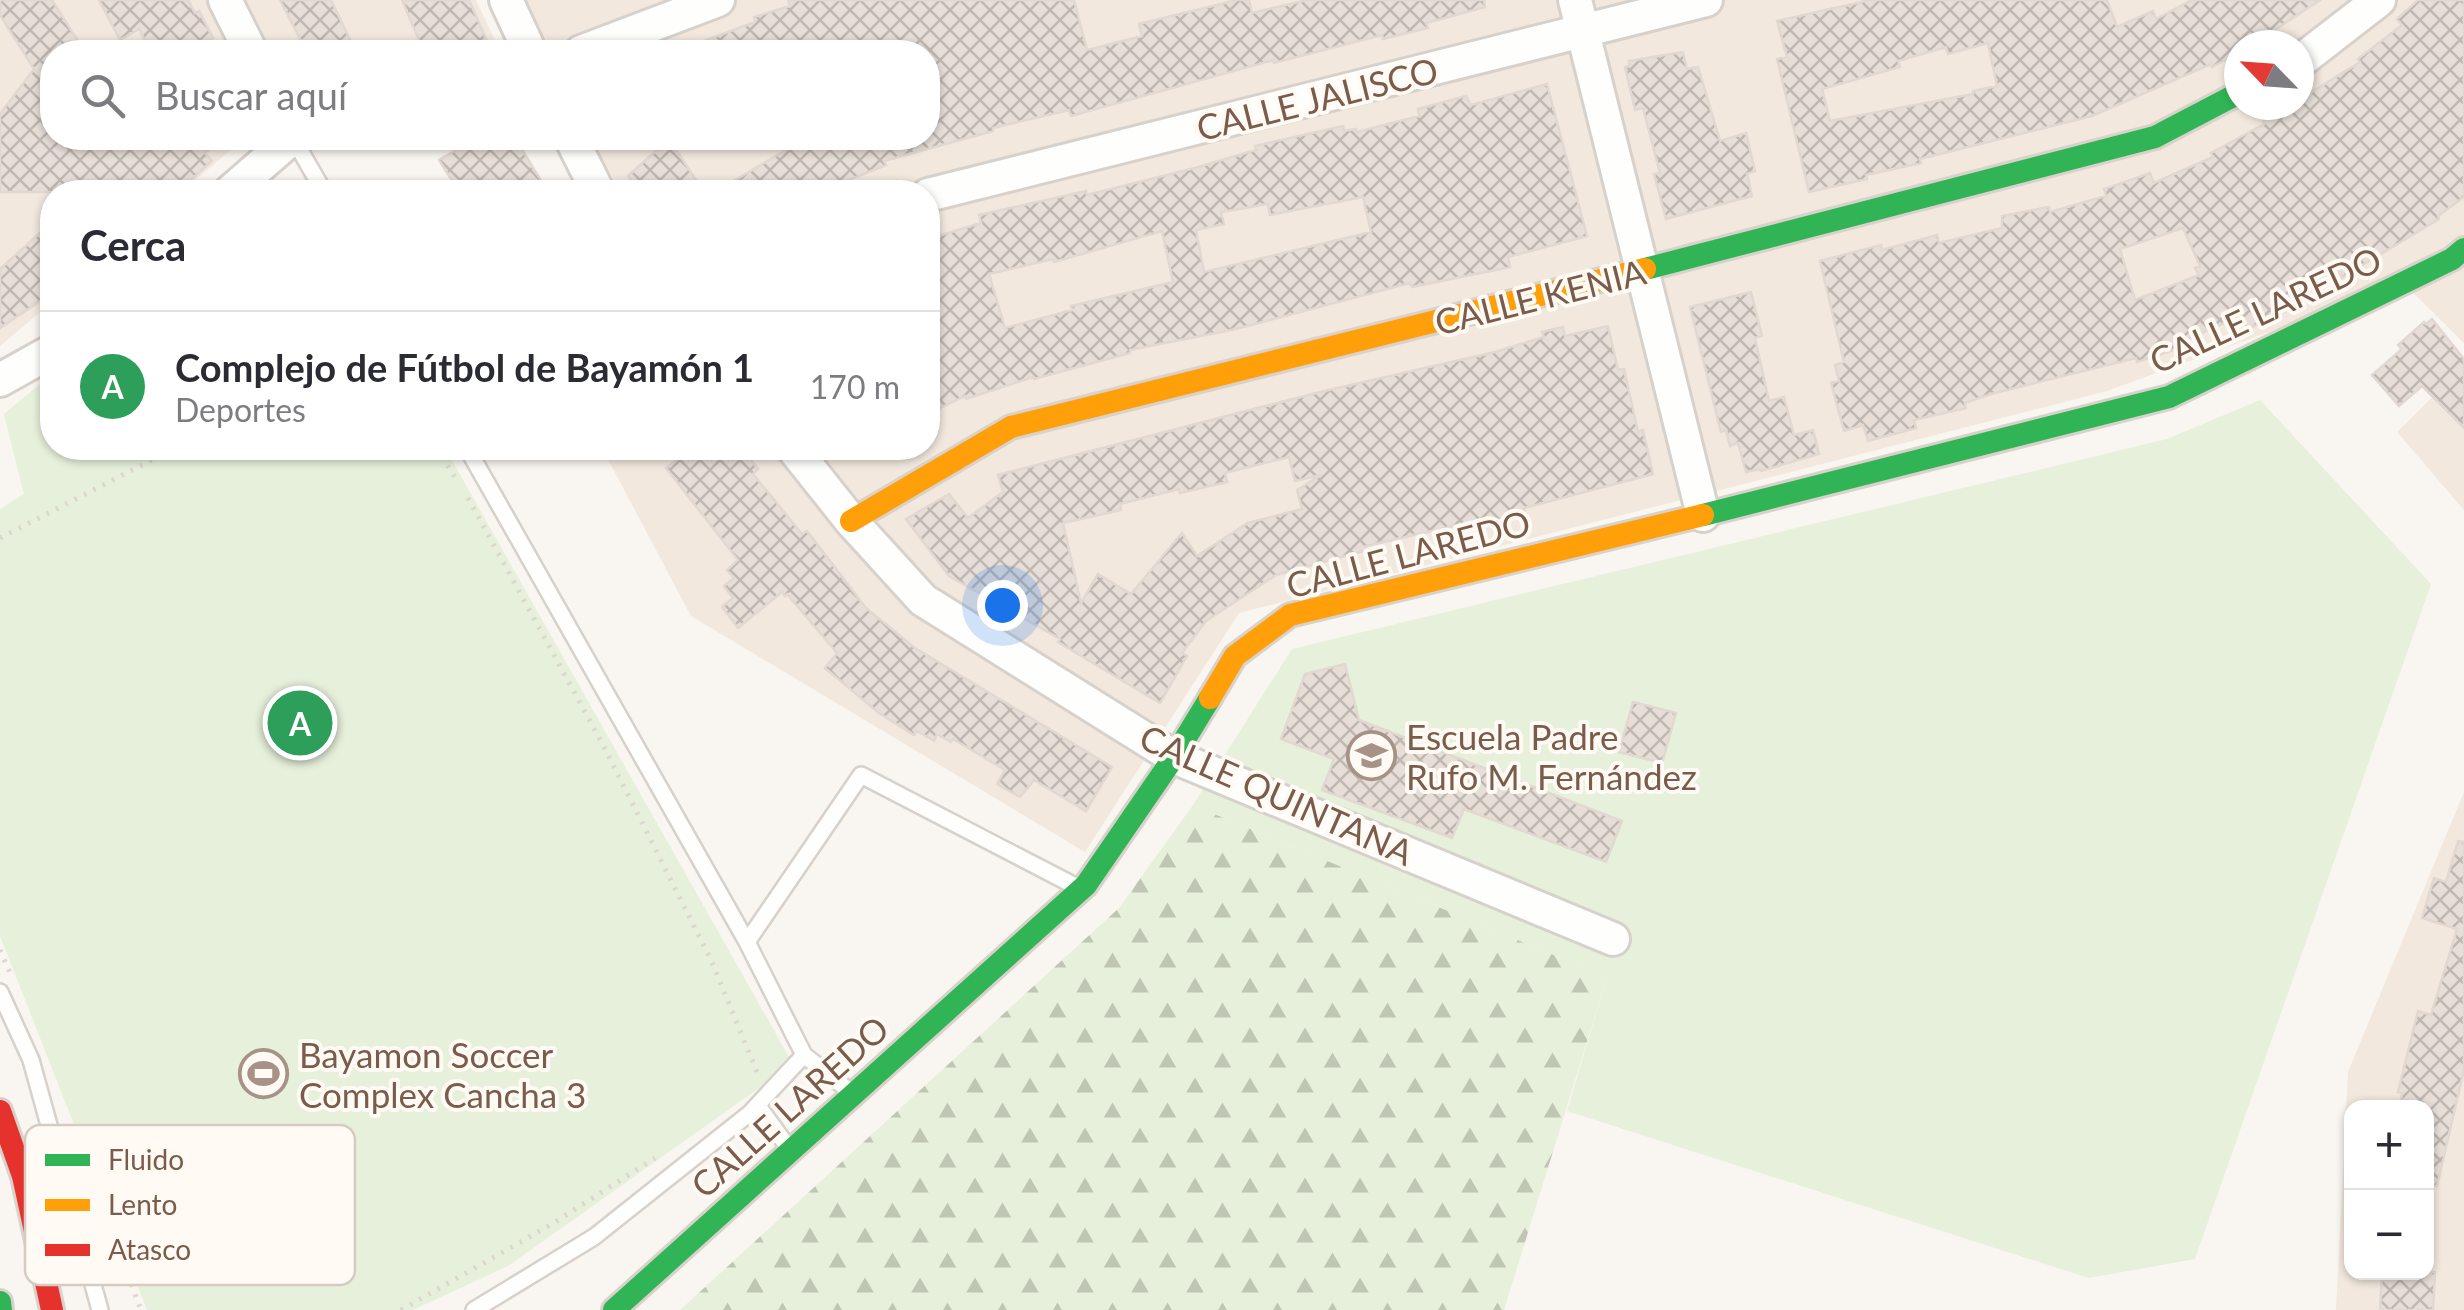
<!DOCTYPE html>
<html lang="es">
<meta charset="utf-8">
<style>
:root{--surface:#fff;--page:#f7f7f7;--text:#2b2b33;--muted:#7c7c81;--line:#e1e1e2;--accent:#0f766e}
body{margin:0;font-family:Lato,sans-serif;background:var(--page);color:var(--text)}
.controls{position:absolute;right:30px;bottom:30px;display:grid;overflow:hidden;border-radius:20px;box-shadow:0 2px 8px #0004}
.controls button{width:90px;height:90px;display:grid;place-items:center;padding:0;border:0;border-bottom:2px solid var(--line);background:var(--surface);color:var(--text);font:50px sans-serif}
.compass{position:absolute;left:2224px;top:30px;width:90px;height:90px;border-radius:50%;background:var(--surface);box-shadow:0 2px 8px #0004;rotate:295deg}
.you{position:absolute;left:1002px;top:605px;width:35px;height:35px;margin:-25px;border:8px solid #fff;border-radius:50%;background:#1a73e8;box-shadow:0 0 0 15px #1a73e833}
.badge{display:grid;place-items:center;width:65px;height:65px;border-radius:50%;background:var(--accent);color:#fff;font-size:32px;font-weight:700}
.pin{position:absolute;translate:-50% -50%;border:5px solid #fff;box-shadow:0 2px 10px #0006}
.list{margin:0;padding:0;list-style:none}
h2{display:flex;justify-content:space-between;align-items:center;height:130px;margin:0;padding:0 40px;font-size:42px}
h2 small{font-size:32px;font-weight:400;color:var(--muted)}
.list li{display:grid;grid-template-columns:65px 1fr auto;gap:30px;align-items:center;box-sizing:border-box;height:150px;padding:0 40px;border-top:2px solid var(--line)}
.list b{display:block;font-size:38px;white-space:nowrap}
.list p{margin:0;font-size:32px;white-space:nowrap;color:var(--muted)}
.list em{font-size:32px;font-style:normal;color:var(--muted)}
.icon{flex:none;width:55px;height:55px;fill:none;stroke:currentColor;stroke-width:2;stroke-linecap:round;stroke-linejoin:round}
.map{position:relative;flex:none;width:2464px;height:1310px;overflow:hidden}
.search{position:absolute;background:var(--surface);box-shadow:0 2px 8px #0004;left:40px;top:40px;width:900px;height:110px;display:flex;align-items:center;gap:25px;box-sizing:border-box;padding:0 35px;border-radius:40px;color:var(--muted);font-size:38px}
.panel{position:absolute;background:var(--surface);box-shadow:0 2px 8px #0004;left:40px;top:180px;width:900px;height:280px;border-radius:40px}
.map>svg:first-child{display:block}
.residential{fill:#f2e8de;fill-rule:evenodd}
.forest{fill:url(#forest-firs)}
.green{fill:#e7f0db}
.building{fill:url(#building-cross-hatch);stroke:#e2d8d2;stroke-width:2.5;fill-rule:evenodd}
.lines{fill:none;stroke-linecap:round;stroke-linejoin:round}
.lane-casing{stroke:#d7d1cb;stroke-width:20}
.street-casing{stroke:#d7d1cb;stroke-width:38}
.fast-casing{stroke:#d9d2cb;stroke-width:28}
.slow-casing{stroke:#d9d2cb;stroke-width:28}
.jam-casing{stroke:#d9d2cb;stroke-width:28}
.path{stroke:#dcd5d0;stroke-width:5;stroke-dasharray:2.5 8;stroke-linecap:butt}
.lane{stroke:#fefefd;stroke-width:15}
.street{stroke:#fefefd;stroke-width:32}
.fast{stroke:#30b455;stroke-width:22}
.slow{stroke:#ff9f0a;stroke-width:22}
.jam{stroke:#e5322d;stroke-width:22}
.labels{text-anchor:middle;dominant-baseline:central;stroke-width:8;stroke-linejoin:round;paint-order:stroke}
.street-label{font-size:35px;fill:#7a5c4d;stroke:#fffaf3}
.poi-label{font-size:35px;fill:#7a5c4d;stroke:#fffaf3;text-anchor:start}
.key{fill:#fffaf3;stroke:#d7cbc1;stroke-width:2.5}
.key-label{font-size:28px;fill:#7a5c4d}
</style>
<div class="map">
<svg width="2464" height="1310" viewBox="0 0 2464 1310">
<defs>
<pattern id="forest-firs" width="22" height="20" patternUnits="userSpaceOnUse" patternTransform="scale(2.5)"><rect width="22" height="20" fill="#e7f0db"/><path d="M5 1l3.5 6h-7zM16 11l3.5 6h-7z" fill="#c0c6b4"/></pattern>
<pattern id="building-cross-hatch" width="8" height="8" patternUnits="userSpaceOnUse" patternTransform="scale(2.5)"><rect width="8" height="8" fill="#e6ded7"/><path d="M0 0l8 8M0 8l8-8" fill="none" stroke="#bfb7b1"/></pattern>
</defs>
<rect width="100%" height="100%" fill="#f9f5f0"/>
<path class="residential" d="M0,0H476L499,49L487,52H52V138H245L181,192H52V302L0,346Z
M523,0H2464V343L2395,275L2329,310L2107,391L1239,613L1085,852L691,616L602,448H928V192H623L587,138H928V52H547ZM2239,45H2299V105H2239Z
M2464,366V510L2397,432Z
M2464,792V1310H2336L2348,1072ZM2352,1108H2426V1272H2352Z"/>
<path class="forest" d="M1193,805L1607,977L1504,1310H680L1119,908Z"/>
<path class="green" d="M52,374V448H445L793,1064L508,1266L413,1310H147L0,936V509L24,494L4,414Z
M2260,400L2431,584L2195,1259L2089,1278L1567,1111L1607,977L1193,805L1292,649L2167,439Z"/>
<path class="building" d="M0,0H52L85,52H52V138H222L205,153L212,161L177,192H0V114L34,69L0,15Z
M99,0H188L195,13L199,11L213,38L208,40L214,52H151L139,29L120,40Z
M280,0H331L356,52H307Z
M402,0H469L492,52H424Z
M788,0H1074L1087,50L1142,36L1139,24L1237,0H1249L1252,13L1307,0H1484L1485,7L1426,23L1428,28L1383,39L1382,35L1274,63V60L1071,116L1069,110L993,128V131L884,161L886,165L834,186L837,192H715L806,138H928V52H683L682,49L755,22L754,17L790,6Z
M1870,0H2107L2117,27L2153,11L2156,19L2192,0H2320L2252,45H2239V53L2212,67L2211,64L2092,116L1920,159L1921,163L1866,175L1867,179L1809,192L1777,59L1787,57L1777,21ZM1988,43L1997,86L1973,91V94L1830,121L1822,89L1900,67L1898,61L1946,47L1948,54Z
M2418,0H2464V197L2438,216L2439,219L2341,278L2339,273L2285,304L2288,310L2240,333L2233,319L2181,342L2183,347L2137,362L2136,358L1991,394L1965,403L1966,408L1914,420L1916,428L1868,441L1863,425L1844,431L1831,383L1839,381L1835,365L1844,362L1820,261L1881,245L1882,250L1937,235L1939,243L2002,228V216L2049,207L2050,212L2106,196L2104,189L2150,173L2154,183L2213,157L2211,153L2264,124L2263,121L2290,105H2299V100L2360,62L2358,59L2402,25L2397,19ZM2183,228L2200,266L2195,268L2199,275L2135,300L2120,249Z
M1683,52L1687,69L1698,67L1720,141L1746,133L1755,171L1747,174L1752,196L1666,219L1654,174L1660,173L1643,108L1635,110L1625,67L1630,66L1629,61Z
M1547,84L1587,236L1508,257L1510,267L1412,287L1410,283L1236,329L1130,350V353L1034,379L1033,377L966,399L965,396L928,414V239L981,223L979,215L1086,191L1087,195L1195,168L1256,150L1255,146L1343,126L1344,131L1356,129L1357,132L1419,116L1418,109L1466,96L1471,105ZM1363,197L1371,232L1204,272L1196,230L1224,224L1221,212L1268,204L1270,215ZM1162,231L1173,282L1071,306L1072,310L1005,328L989,274L1053,259L1054,262Z
M477,138H515L548,192H459L439,160Z
M669,139L696,180L680,192H639L628,176Z
M52,222V293L0,328V269Z
M1751,292L1762,336L1755,338L1769,401L1784,397L1794,435L1813,430L1819,454L1761,471L1760,469L1746,472L1738,443L1730,446L1726,430L1721,432L1690,307Z
M2432,319L2464,359V428L2422,386L2399,406L2372,375L2402,349L2398,345L2424,322L2426,324Z
M1608,326L1618,370L1624,369L1638,432L1643,430L1653,474L1524,508L1525,514L1481,524L1480,520L1366,546L1367,550L1276,575L1206,621L1182,653L1187,656L1160,703L1058,642L1060,639L949,576L906,519L949,494L968,518L1003,492L998,475L1320,392L1495,352L1544,337L1542,332L1563,327L1565,336ZM1289,457L1295,481L1321,475L1297,490L1302,509L1248,523L1197,556L1182,533L1131,594L1098,574L1081,603L1063,523L1121,510L1120,504L1179,489L1180,493L1227,482L1225,473Z
M666,448H741L758,469L753,474L802,534L807,531L866,608L915,648L1112,767L1086,811L1034,780L1020,797L997,784L1005,770L953,739L951,742L937,734L934,741L917,731L914,735L879,713L825,668L837,653L787,594L785,596L782,592L738,628L722,607L733,598L724,586L734,578L727,570L738,560L666,468L676,460Z
M1345,664L1359,720L1622,821L1606,862L1464,809L1452,838L1322,790L1334,759L1281,739L1305,674Z
M1633,702L1676,713L1662,763L1619,752Z
M2458,841L2464,842V1070L2437,1186L2426,1185V1108H2400L2402,1093L2398,1092L2418,1011L2431,1015L2457,929L2422,918L2434,878L2446,882Z
M2382,1272H2435L2433,1310H2380Z"/>
<g class="lines">
<defs>
<path id="lane" d="M293,138L324,192
M467,448L747,942L804,1055L852,1093
M747,942L861,775L1077,887
M0,992L31,1060L100,1310
M758,1106L788,1147
M474,1310L594,1237L750,1113L804,1055"/>
<path id="street" d="M225,0L251,52
M506,0L530,52
M1575,0L1703,515
M581,52L718,0
M2299,62L2379,0
M571,138L598,192
M230,192L292,138
M928,195L1706,0
M0,380L52,351
M793,448L851,521L923,600L1174,757L1613,939"/>
<path id="fast" d="M1645,269L2155,137L2239,93
M1703,515L2169,397L2452,259L2464,249
M0,1302L1,1310
M614,1310L1086,885L1174,757L1210,698"/>
<path id="slow" d="M851,521L1011,427L1645,269
M1210,698L1235,656L1290,615L1703,515"/>
<path id="jam" d="M0,1111L23,1176L52,1310"/>
</defs>
<use href="#lane" class="lane-casing"/>
<use href="#street" class="street-casing"/>
<use href="#fast" class="fast-casing"/>
<use href="#slow" class="slow-casing"/>
<use href="#jam" class="jam-casing"/>
<path class="path" d="M436,448L457,480
M468,498L602,743L711,960L757,1072
M0,538L175,448
M0,950L11,975
M83,1157L141,1310
M401,1310L552,1224L655,1158"/>
<use href="#lane" class="lane"/>
<use href="#street" class="street"/>
<use href="#fast" class="fast"/>
<use href="#slow" class="slow"/>
<use href="#jam" class="jam"/>
</g>
<defs>
<symbol id="school-ring" viewBox="-11 -11 22 22"><circle r="9.5" fill="#fffaf3" stroke="#a69286" stroke-width="1.5"/><path d="M0-5L7-2L0 1L-7-2ZM-4 1L0 2.5L4 1V4Q0 6-4 4Z" fill="#a69286"/></symbol>
<symbol id="stadium-ring" viewBox="-11 -11 22 22"><circle r="9.5" fill="#fffaf3" stroke="#a69286" stroke-width="1.5"/><path d="M0-5a6.5 5 0 1 0 0 10a6.5 5 0 1 0 0-10ZM-3.5-1.8h7v3.6h-7Z" fill="#a69286"/></symbol>
</defs>
<g fill-rule="evenodd">
<use href="#school-ring" x="1344" y="728" width="55" height="55"/>
<use href="#stadium-ring" x="236" y="1046" width="55" height="55"/>
</g>
<g class="labels">
<g class="street-label">
<text transform="translate(1317 98) rotate(-14)">CALLE JALISCO</text>
<text transform="translate(1540 296) rotate(-14)">CALLE KENIA</text>
<text transform="translate(2265 309) rotate(-25)">CALLE LAREDO</text>
<text transform="translate(1408 553) rotate(-15)">CALLE LAREDO</text>
<text transform="translate(1277 794) rotate(24)">CALLE QUINTANA</text>
<text transform="translate(789 1106) rotate(-42)">CALLE LAREDO</text>
</g>
<g class="poi-label">
<text x="1406" y="736">Escuela Padre<tspan x="1406" dy="40">Rufo M. Fernández</tspan></text>
<text x="299" y="1054">Bayamon Soccer<tspan x="299" dy="40">Complex Cancha 3</tspan></text>
</g>
</g>
<rect x="25" y="1125" width="330" height="160" rx="15" class="key"/>
<rect x="45" y="1154" width="45" height="12" fill="#30b455"/>
<rect x="45" y="1199" width="45" height="12" fill="#ff9f0a"/>
<rect x="45" y="1244" width="45" height="12" fill="#e5322d"/>
<g class="key-label">
<text x="108" y="1170">Fluido</text>
<text x="108" y="1215">Lento</text>
<text x="108" y="1260">Atasco</text>
</g>
</svg>
<div class="controls">
<button>+</button>
<button>−</button>
</div>
<svg class="compass" viewBox="-18 -18 36 36"><path d="M0-13l5 13h-10z" fill="#e53935"/><path d="M0 13l5-13h-10z" fill="#7c7c81"/></svg>
<div class="you"></div>
<div class="pin badge" style="left:300px;top:723px;background:#2e9e5b">A</div>
<div class="search"><svg class="icon" aria-label="search" viewBox="0 0 24 24"><circle cx="10" cy="10" r="6"/><path d="M15 15l6 6"/></svg>Buscar aquí</div>
<section class="panel">
<h2>Cerca<small></small></h2>
<ul class="list">
<li><span class="badge" style="background:#2e9e5b">A</span><div><b>Complejo de Fútbol de Bayamón 1</b><p>Deportes</p></div><em>170 m</em></li>
</ul>
</section>
</div>
